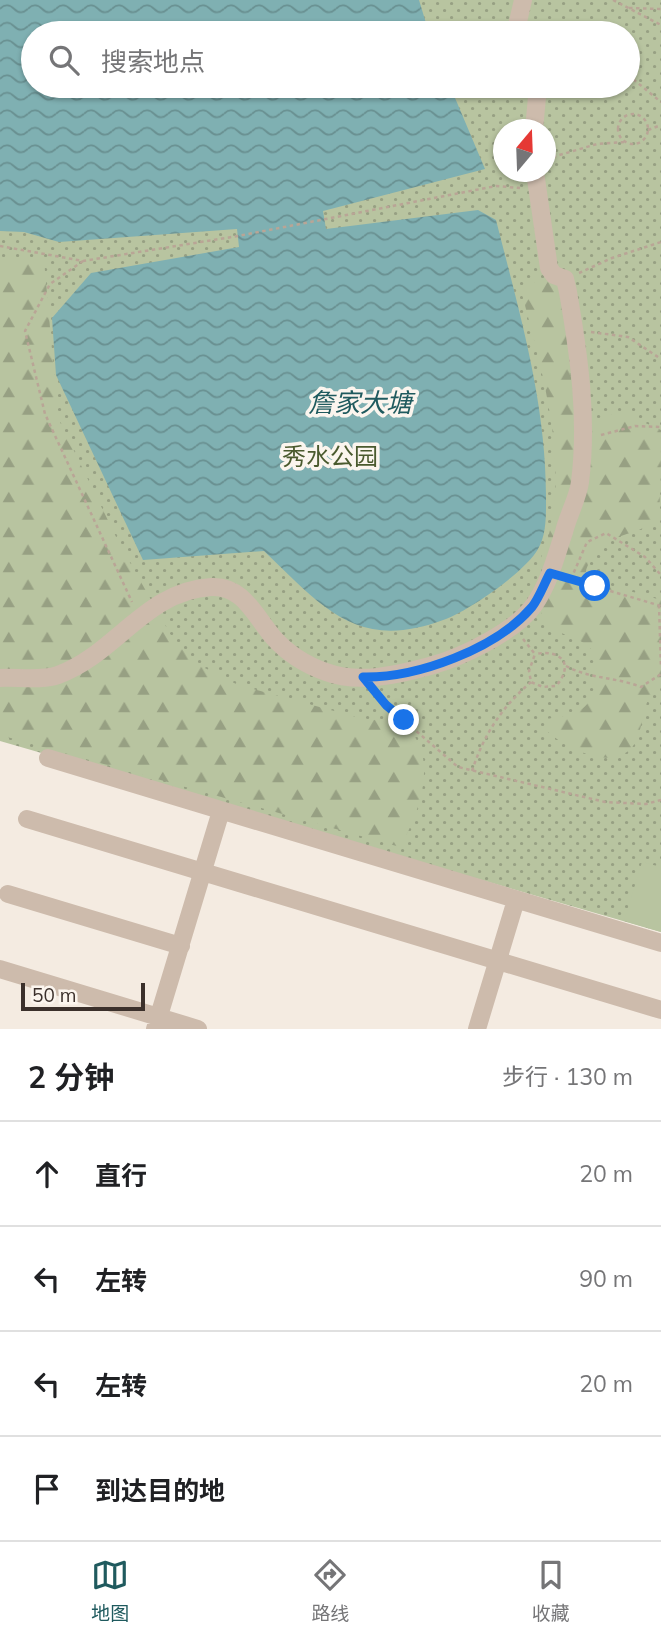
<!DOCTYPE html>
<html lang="zh">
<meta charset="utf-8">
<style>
:root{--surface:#fff;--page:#f6f6f6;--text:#202124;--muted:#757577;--line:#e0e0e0;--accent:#1f5a5e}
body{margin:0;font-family:Mulish,"Noto Sans SC",sans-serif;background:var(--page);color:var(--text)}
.compass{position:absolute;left:493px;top:119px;width:63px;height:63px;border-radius:50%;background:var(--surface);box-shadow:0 2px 5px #0004;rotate:19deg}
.scale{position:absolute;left:21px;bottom:18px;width:124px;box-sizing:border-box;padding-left:7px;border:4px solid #3b302b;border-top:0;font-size:19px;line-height:24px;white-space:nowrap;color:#3b302b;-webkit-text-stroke:5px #fbf5ee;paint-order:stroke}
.stop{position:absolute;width:21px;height:21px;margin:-16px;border:5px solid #1a73e8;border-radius:50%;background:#fff}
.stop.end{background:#1a73e8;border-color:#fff;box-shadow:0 2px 7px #0008}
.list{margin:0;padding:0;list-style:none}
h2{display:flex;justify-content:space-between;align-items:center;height:91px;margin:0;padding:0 28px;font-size:30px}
h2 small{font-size:23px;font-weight:400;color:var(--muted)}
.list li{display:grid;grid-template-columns:46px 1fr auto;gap:21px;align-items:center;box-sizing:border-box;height:105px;padding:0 28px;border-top:2px solid var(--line)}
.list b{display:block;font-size:26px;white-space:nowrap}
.list em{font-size:23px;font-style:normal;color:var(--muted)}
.icon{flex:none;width:38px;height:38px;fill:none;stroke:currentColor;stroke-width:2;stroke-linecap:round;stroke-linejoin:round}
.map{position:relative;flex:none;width:661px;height:1029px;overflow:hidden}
.search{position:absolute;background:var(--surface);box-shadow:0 2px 5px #0004;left:21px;right:21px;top:21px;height:77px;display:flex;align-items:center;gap:18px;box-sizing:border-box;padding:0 24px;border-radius:38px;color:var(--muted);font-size:26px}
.sheet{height:511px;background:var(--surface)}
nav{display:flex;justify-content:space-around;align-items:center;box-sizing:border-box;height:98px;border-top:2px solid var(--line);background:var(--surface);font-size:19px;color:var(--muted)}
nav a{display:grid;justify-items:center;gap:4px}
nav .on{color:var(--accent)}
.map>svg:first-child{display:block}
.green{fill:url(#green-dots);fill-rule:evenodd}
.forest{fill:url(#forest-firs)}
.pitch{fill:#b8c4a0}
.water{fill:url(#water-waves)}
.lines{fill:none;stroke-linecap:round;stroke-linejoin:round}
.path{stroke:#b9a596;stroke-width:2.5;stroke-dasharray:3.5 3.5;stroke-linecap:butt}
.minor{stroke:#cdbbac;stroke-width:18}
.route{stroke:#1a73e8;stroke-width:9}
.labels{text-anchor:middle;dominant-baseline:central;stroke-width:7;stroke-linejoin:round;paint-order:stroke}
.park-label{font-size:24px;fill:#4a5a2e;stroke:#fbf5ee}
.water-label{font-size:26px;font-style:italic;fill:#1f5a5e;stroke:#fbf5ee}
</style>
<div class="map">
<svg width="661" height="1029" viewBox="0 0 661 1029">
<defs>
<pattern id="green-dots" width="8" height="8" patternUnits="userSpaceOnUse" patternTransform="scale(1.75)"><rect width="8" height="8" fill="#b8c4a0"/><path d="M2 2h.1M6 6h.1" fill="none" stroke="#97a083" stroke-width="1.8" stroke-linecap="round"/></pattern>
<pattern id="forest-firs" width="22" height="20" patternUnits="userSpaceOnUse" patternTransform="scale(1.75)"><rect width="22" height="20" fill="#b8c4a0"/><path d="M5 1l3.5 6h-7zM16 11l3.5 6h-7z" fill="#97a083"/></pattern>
<pattern id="water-waves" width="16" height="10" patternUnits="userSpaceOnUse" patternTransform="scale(1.75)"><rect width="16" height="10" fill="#7fb0b2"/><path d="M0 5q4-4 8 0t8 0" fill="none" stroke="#699091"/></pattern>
</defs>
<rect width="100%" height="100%" fill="#f4ebe1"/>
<path class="green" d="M0,0H661V932L0,741ZM33,33H628V86H33ZM504,130H546V172H504Z"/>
<path class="forest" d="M0,260H44L58,418L119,543L173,639L195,663L238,685L360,718L406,724C411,731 417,739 420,747C432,778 415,821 400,847L0,735Z
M550,278L561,284L576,425L621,412L661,430C661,449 661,495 659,511C644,546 598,520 584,578L661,600V685C640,699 646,722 635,743C617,774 567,749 548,732L547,719C569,715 588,714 594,690C610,625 558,649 542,615C536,602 551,582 556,570L539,562C577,482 541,368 520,286Z"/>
<path class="pitch" d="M642,862L661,867V932L624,921Z"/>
<path class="water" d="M0,0H419L429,33H33V86H450L485,169L323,211L326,229L478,210L496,220C519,311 546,401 546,496C546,512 547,534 538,549C525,572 471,609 446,619C357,653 323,607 264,551L143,560L56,375L52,318L91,273L239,247L237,229L59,242L24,232L0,231Z"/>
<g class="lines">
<path class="path" d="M613,0L661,25
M629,8L661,9
M628,75L661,102
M618 129a15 15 0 1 1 30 0a15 15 0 1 1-30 0Z
M648,130L661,125
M546,159L597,144L624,142
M0,246L83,261L238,236L496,186L520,188
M83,261L50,284L25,331L45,414L132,602
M579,273L612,258L661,242
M591,332L628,337L661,359
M601,435L635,426L661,427
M570,579L661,606
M571,579L587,542L606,533L645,557L661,575
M659,605L661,668
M523,639L535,654L529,671L531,682L543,687L556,686C575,664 561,649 535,654
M566,666C590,679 616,677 641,687L661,674
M376,693L386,705L458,767L605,802L646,804L661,800
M472,771C484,734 502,707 531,682"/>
<path class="minor" d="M523,0L517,26L524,33
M534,130L538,86
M0,678C17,677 42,681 58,675C116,654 145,591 211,587C243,585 255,616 273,637C287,653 306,665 326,672C358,684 397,675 430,666C460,658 515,632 534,605C549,584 556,556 564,532C568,515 578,498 580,482C588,418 579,355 568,292L565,279L554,275L549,268L535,172
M48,758L661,943
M27,819L661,1010
M8,894L181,946
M0,969L198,1029
M155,1029L221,811
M477,1029L516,900"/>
</g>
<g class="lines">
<path class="route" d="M404,720L386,705L363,677C417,678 496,649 532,607C539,598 544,584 550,573L595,586"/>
</g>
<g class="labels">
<g class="park-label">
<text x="330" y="456">秀水公园</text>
</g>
<g class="water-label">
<text x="360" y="402">詹家大塘</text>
</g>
</g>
</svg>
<svg class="compass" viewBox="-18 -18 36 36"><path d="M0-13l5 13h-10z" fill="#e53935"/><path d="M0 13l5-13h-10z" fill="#757577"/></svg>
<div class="scale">50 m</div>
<div class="stop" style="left:595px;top:586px"></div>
<div class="stop end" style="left:404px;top:720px"></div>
<div class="search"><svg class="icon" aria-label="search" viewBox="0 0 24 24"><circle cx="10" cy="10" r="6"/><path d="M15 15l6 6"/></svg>搜索地点</div>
</div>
<section class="sheet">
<h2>2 分钟<small>步行 · 130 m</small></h2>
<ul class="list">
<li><svg class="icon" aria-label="ahead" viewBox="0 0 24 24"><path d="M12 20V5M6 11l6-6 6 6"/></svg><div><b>直行</b></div><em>20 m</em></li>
<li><svg class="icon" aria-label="left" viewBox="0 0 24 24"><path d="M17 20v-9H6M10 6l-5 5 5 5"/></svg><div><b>左转</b></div><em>90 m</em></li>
<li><svg class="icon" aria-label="left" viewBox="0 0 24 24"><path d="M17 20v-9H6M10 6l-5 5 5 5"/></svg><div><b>左转</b></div><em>20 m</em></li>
<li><svg class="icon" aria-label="arrive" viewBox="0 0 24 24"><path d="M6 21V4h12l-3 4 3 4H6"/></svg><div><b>到达目的地</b></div></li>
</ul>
</section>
<nav>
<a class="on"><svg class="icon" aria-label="map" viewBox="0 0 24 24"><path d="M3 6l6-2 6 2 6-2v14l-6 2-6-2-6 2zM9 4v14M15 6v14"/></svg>地图</a>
<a><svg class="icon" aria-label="directions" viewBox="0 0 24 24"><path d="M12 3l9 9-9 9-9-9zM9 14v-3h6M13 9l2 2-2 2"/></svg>路线</a>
<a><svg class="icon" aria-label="saved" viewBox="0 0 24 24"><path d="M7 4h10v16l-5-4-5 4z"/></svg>收藏</a>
</nav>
